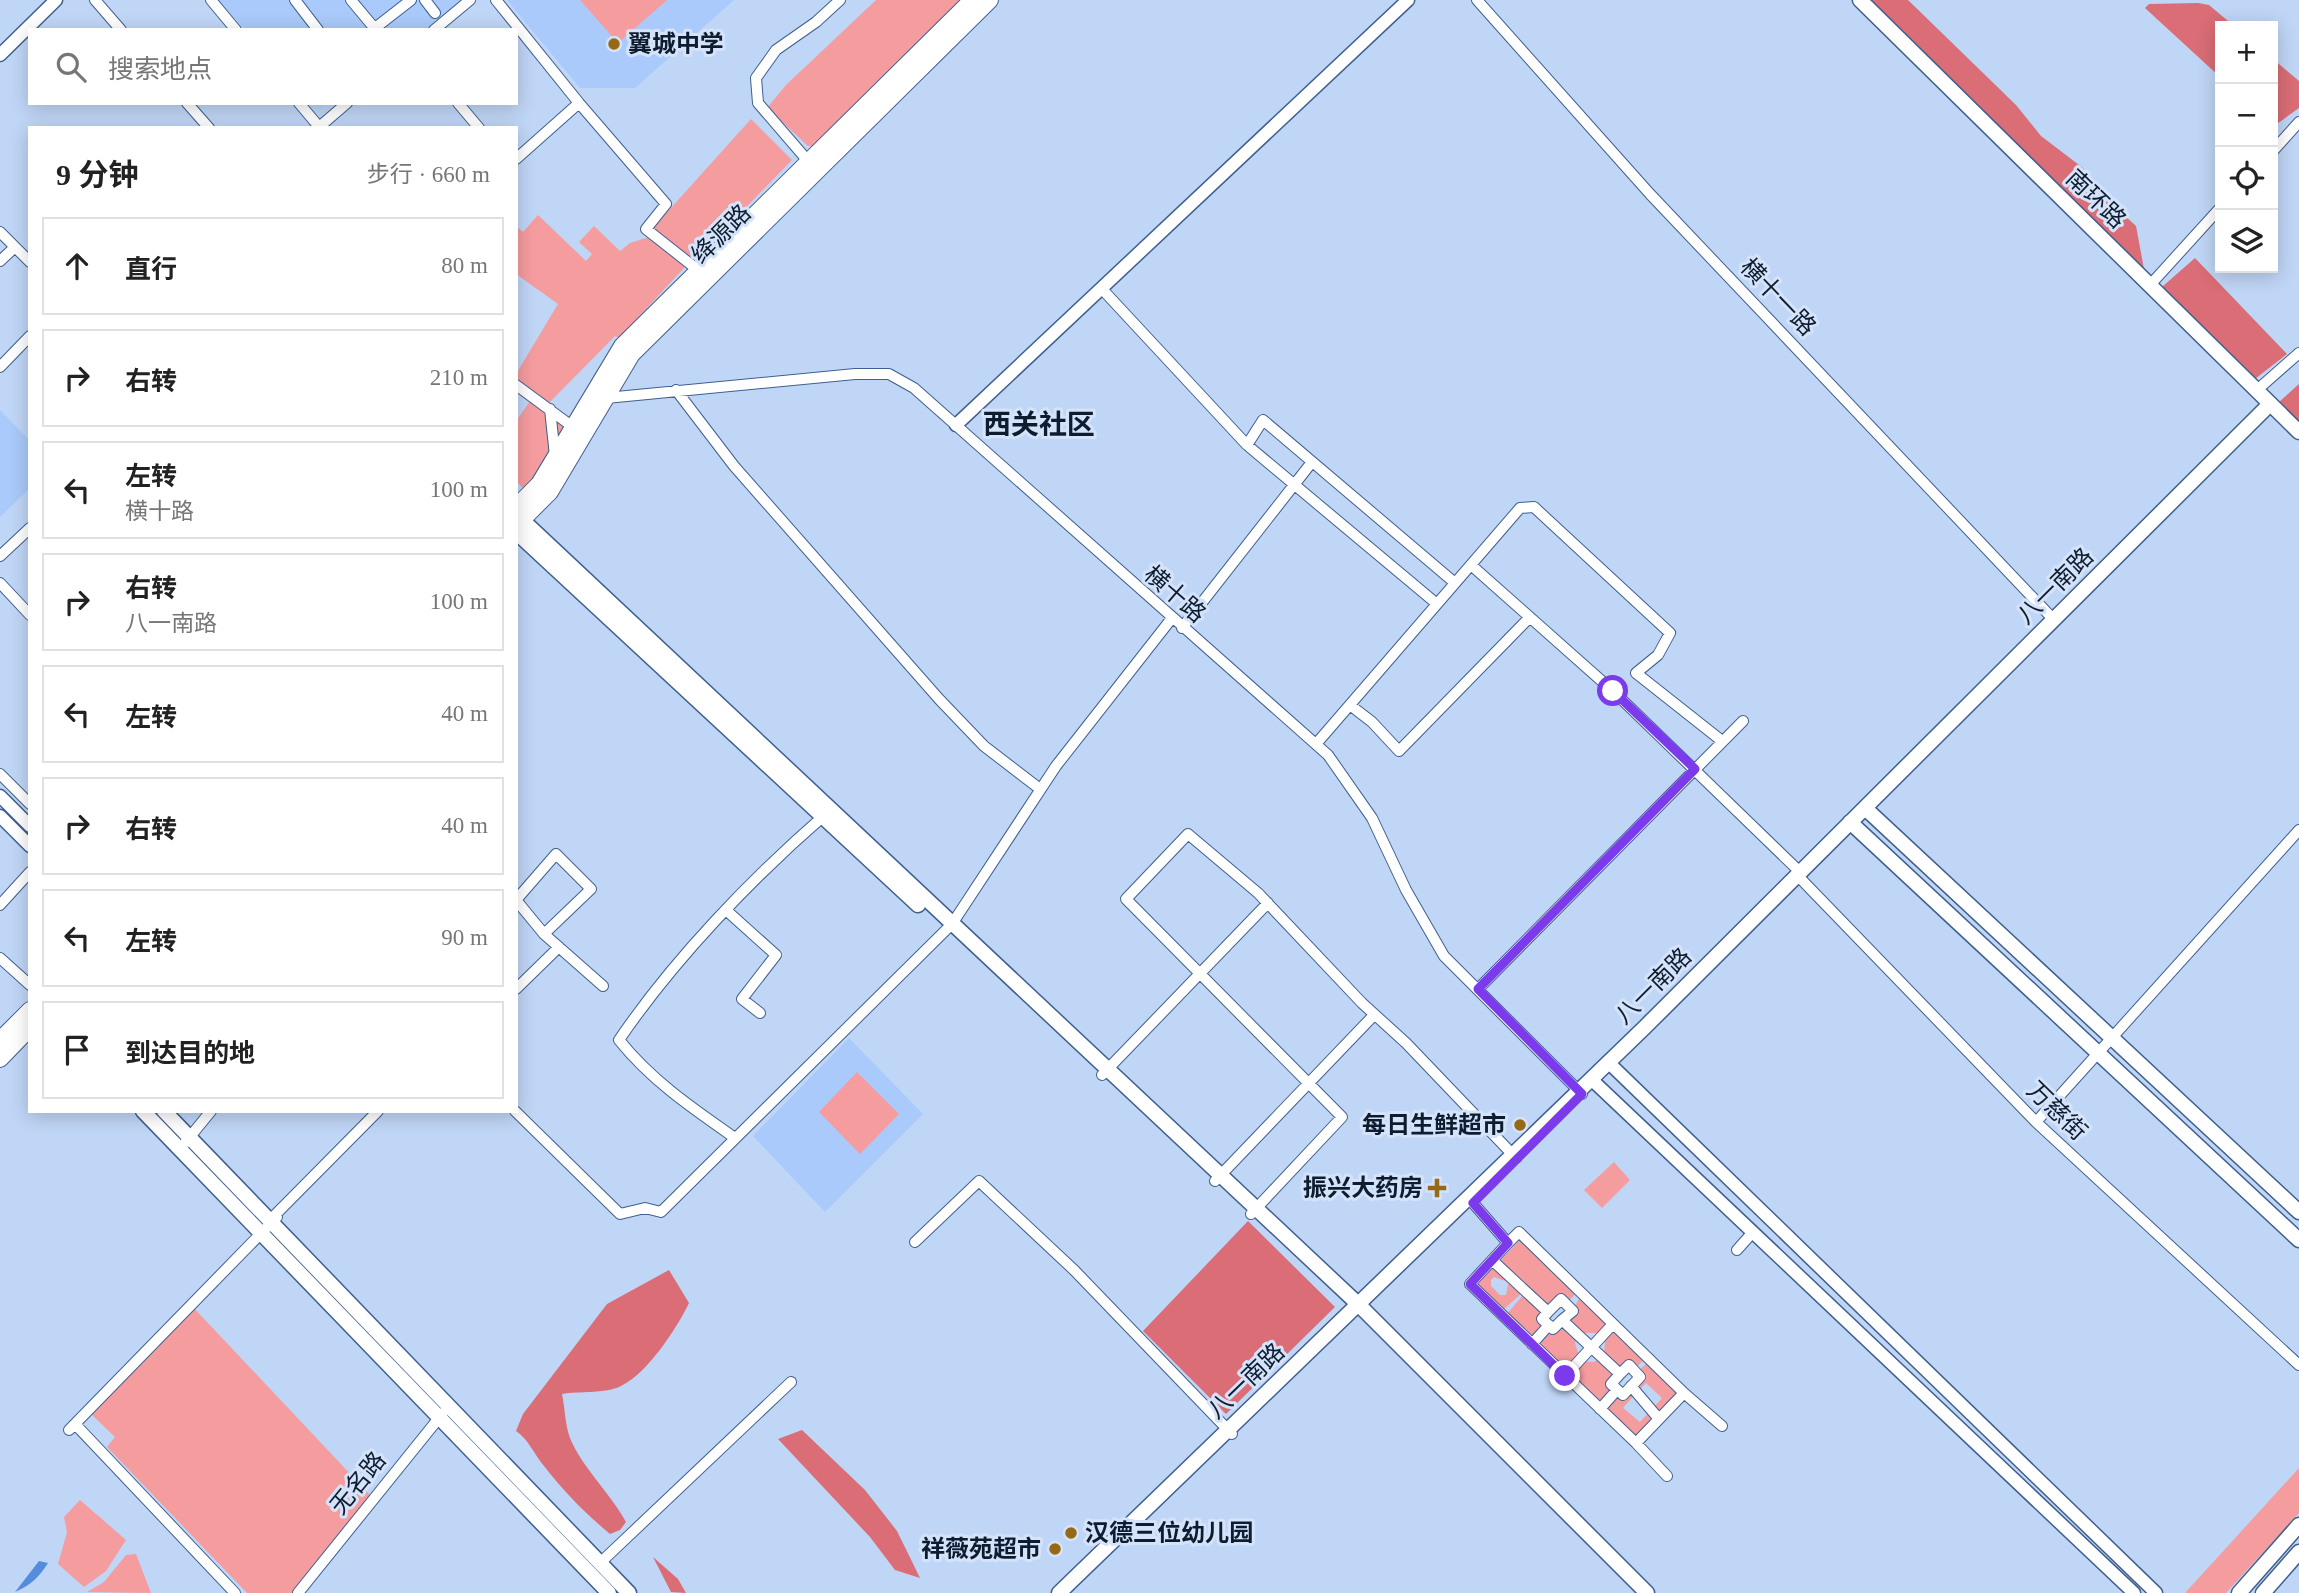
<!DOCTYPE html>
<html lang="zh">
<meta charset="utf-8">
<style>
:root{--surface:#fff;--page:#f6f6f6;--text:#222;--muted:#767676;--line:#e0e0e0}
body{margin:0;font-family:"Times New Roman","Noto Sans SC",serif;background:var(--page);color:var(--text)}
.controls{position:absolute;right:21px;top:21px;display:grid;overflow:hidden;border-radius:0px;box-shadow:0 4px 18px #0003}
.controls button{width:63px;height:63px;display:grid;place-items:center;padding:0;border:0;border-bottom:2px solid var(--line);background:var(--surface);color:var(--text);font:35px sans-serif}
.stop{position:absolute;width:21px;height:21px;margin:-16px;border:5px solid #7c3aed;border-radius:50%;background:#fff}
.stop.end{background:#7c3aed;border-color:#fff;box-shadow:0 2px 7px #0008}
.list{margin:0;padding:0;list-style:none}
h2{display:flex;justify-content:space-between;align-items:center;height:91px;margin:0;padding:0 28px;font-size:30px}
h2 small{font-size:23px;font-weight:400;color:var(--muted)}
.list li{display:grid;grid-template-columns:46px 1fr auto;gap:21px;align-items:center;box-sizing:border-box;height:98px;margin:0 14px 14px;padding:0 14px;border:2px solid var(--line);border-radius:0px}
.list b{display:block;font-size:26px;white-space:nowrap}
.list p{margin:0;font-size:23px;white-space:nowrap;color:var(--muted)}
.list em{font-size:23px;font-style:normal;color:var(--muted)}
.icon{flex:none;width:38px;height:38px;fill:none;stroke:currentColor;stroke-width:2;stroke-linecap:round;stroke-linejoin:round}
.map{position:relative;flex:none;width:2299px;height:1593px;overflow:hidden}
.search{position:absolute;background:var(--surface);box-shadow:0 4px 18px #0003;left:28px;top:28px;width:490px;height:77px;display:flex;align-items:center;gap:18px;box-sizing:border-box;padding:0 24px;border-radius:0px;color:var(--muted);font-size:26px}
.panel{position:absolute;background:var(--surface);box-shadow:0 4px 18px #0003;left:28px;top:126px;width:490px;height:987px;border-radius:0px}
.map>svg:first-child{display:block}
.built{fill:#a9cafa}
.green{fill:#f59c9f}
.forest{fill:#da6d75}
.water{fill:#548dde}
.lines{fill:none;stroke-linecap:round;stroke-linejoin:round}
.minor-casing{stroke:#3f5f8e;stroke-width:12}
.tertiary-casing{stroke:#3f5f8e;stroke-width:15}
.secondary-casing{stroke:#3f5f8e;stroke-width:17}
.primary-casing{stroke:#3f5f8e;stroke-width:17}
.trunk-casing{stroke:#3f5f8e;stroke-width:18}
.minor{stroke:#fff;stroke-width:10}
.tertiary{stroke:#fff;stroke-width:12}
.secondary{stroke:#fff;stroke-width:14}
.primary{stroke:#fff;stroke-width:14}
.trunk{stroke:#fff;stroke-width:16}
.route{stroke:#7c3aed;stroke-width:9}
.poi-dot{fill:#966916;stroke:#d4e3f9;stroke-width:2.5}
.labels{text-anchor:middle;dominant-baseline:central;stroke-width:6;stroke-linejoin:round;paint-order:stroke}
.poi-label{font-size:24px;font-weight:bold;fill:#0e1c2f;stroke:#d4e3f9;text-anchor:end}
.street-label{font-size:24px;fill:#0e1c2f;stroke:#d4e3f9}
.quarter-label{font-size:28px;font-weight:bold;fill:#0e1c2f;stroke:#d4e3f9}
</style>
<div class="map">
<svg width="2299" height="1593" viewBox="0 0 2299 1593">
<rect width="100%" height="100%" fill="#c0d6f6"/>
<path class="built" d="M219,0H464L430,30H245Z
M507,0H734L635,88H580Z
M0,410L30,441V488L0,517Z
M849,1038L923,1114L825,1212L753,1136Z"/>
<path class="green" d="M580,0H667L618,43Z
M876,0H966L815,146H808L767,108L786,85Z
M751,119L792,160L695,260L681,253L652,229Z
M538,215L586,261L592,254L579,242L594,226L620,251L630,243L649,237L685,267L619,338L615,336L546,406L573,427L529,494L516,481V421L533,397L516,385V374L558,304L516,274V226L523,232Z
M857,1072L899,1114L860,1154L819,1112Z
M1614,1162L1630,1180L1602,1208L1584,1190Z
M1521,1239L1577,1292L1568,1302L1548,1308L1498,1263Z
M1494,1265L1507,1277L1505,1281L1494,1277L1491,1280V1286L1500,1295H1506L1509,1279L1523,1292L1502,1311L1476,1287Z
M1524,1294L1544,1313L1546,1325L1531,1339L1506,1315Z
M1581,1296L1609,1325L1600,1333H1581L1566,1320Z
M191,1305L372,1497L298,1593H247L107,1447L115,1437L88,1411Z
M1561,1323L1578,1337L1575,1343L1579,1356L1565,1373L1535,1343L1549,1328Z
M1613,1328L1645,1358L1636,1368L1620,1372L1604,1356L1605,1340Z
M1601,1359L1616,1374L1614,1390L1600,1406L1568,1375L1581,1361L1593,1362Z
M1647,1363L1678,1392L1658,1413L1653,1408L1662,1398L1646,1383L1639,1390L1634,1385L1638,1371Z
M1632,1388L1636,1393L1623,1408L1640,1422L1649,1412L1654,1418L1635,1437L1614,1415H1609L1603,1408L1617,1392Z
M2299,1468V1513L2226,1593H2185Z
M80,1500L126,1540L106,1571L84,1587L58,1564L67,1532L64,1517Z
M136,1554L151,1593L87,1592L104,1582L126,1555Z"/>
<path class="forest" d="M1871,0H1908L2016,105L2041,136L2083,168L2099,192L2136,226L2144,269Z
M2198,3L2209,5L2234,26H2220V77L2145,8L2149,4Z
M2273,59L2299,81V108L2274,126Z
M2195,258L2287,354L2255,379L2162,287Z
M2299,384V422L2279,402Z
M1248,1221L1335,1307L1226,1414L1143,1331Z
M669,1270L689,1303C677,1328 647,1374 621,1386C605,1394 579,1391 562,1394C565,1408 565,1425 570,1438C581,1466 611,1494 626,1522L620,1530L610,1534C585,1513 564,1492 544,1466C534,1454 529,1440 516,1431L523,1414L607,1304Z
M802,1430L865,1490L897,1531L920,1578L895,1570L870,1537L778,1439Z
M653,1557L678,1579L686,1593L671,1592Z"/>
<path class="water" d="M39,1561L48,1563C39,1577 31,1585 15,1592Z"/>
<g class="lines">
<defs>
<path id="minor" d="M95,0L121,30
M211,0L236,30
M295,0L318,30
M351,0L376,30
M425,0L435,13
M496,0L579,103
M1477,0L1650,194L2054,620
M375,28L411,0
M434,30L470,0
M187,103L209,128
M299,103L320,128
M458,103L479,128
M318,128L347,103
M2273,151L2299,122
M516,159L579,103L666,204L646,229L698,270
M808,161L758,103L756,78L776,50L816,22L840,0
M0,232L15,247L0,261
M15,247L30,262
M2151,284L2220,208
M1102,289L1247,445L1263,420L1455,583
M0,367L30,336
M516,385L573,427
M676,390L734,466L939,699L984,746L1040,789
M2257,390L2299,353
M606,398L855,374H889L914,388L1328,755L1372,818L1406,890L1444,956L1582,1094
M550,409L555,456
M1247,445L1437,604
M0,556L30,528
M1471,565L1613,691L1800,872
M0,583L30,615
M1182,628L1312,462
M1350,705L1372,722L1399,751L1530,617
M1316,744L1520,508L1534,507L1670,633L1658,655L1636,673L1722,741
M0,774L30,804
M1797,875L2036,1122L2299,1365
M516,900L556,854L591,889L544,934L603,986
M516,900L544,934
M0,905L30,872
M727,911L776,955L742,999L760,1013
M0,958L30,985
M516,989L559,947
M1478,989L1743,721
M1102,1075L1268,903
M515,1111L620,1214L645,1208L661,1212L952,924L1056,766L1172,618
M2036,1122L2299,830
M735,1138C692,1108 652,1081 619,1040C674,959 753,877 827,813
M180,1149L211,1111
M1215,1181L1374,1015
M1468,1198L1473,1203L1508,1243L1470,1284L1636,1443L1684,1393L1519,1232L1506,1245
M1251,1214L1342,1117L1126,899L1188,834L1258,893L1362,1003L1406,1043L1516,1158
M275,1215L378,1111
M915,1242L979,1181L1075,1271
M1737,1250L1753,1232
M1492,1260L1548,1312L1542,1319L1553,1329L1562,1320L1620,1374L1611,1384L1623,1395L1640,1377L1629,1365L1620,1374
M1074,1270L1232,1434
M1548,1312L1561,1299L1573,1311L1562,1320
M1532,1344L1549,1325
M1565,1376L1613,1324
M1631,1386L1659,1419
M1684,1393L1722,1426
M1600,1409L1617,1390
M75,1424L235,1593
M69,1430L277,1217
M1636,1443L1667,1476
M600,1563L791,1382
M298,1593L443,1413"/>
<path id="tertiary" d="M0,55L56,0
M956,425L1408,0
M0,796L30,826
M0,816L30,846
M1608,1062L2156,1593
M1591,1079L2134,1593"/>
<path id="secondary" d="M516,514L1358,1304L1647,1593
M516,532L918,905
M1865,808L2299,1212
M1850,822L2299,1240
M143,1111L609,1593
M164,1111L629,1593
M1059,1593L1644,1028L2270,404
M2239,1593L2299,1525
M2263,1593L2299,1552"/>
<path id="primary" d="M1860,0L2299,432"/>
<path id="trunk" d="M516,507L539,484L622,346L972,0
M516,526L550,492L632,354L990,0
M0,1040L30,1010
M0,1059L30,1028"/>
</defs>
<use href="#minor" class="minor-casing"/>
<use href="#tertiary" class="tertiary-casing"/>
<use href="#secondary" class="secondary-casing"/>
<use href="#primary" class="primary-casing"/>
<use href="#trunk" class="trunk-casing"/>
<use href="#minor" class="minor"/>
<use href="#tertiary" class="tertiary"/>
<use href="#secondary" class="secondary"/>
<use href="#primary" class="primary"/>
<use href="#trunk" class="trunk"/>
</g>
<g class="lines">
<path class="route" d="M1565,1376L1470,1284L1508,1243L1473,1203L1582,1094L1478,989L1695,769L1613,691"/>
</g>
<g class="poi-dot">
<circle cx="614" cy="44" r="7"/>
<circle cx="1520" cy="1125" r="7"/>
<path d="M1433.5 1177.5h7v7h7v7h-7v7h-7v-7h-7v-7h7z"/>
<circle cx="1071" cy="1533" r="7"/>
<circle cx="1055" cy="1549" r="7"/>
</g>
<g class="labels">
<g class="poi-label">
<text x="628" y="44" text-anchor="start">翼城中学</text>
<text x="1506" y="1125">每日生鲜超市</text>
<text x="1423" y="1188">振兴大药房</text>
<text x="1085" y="1533" text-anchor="start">汉德三位幼儿园</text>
<text x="1041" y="1549">祥薇苑超市</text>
</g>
<g class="street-label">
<text transform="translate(2096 199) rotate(44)">南环路</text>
<text transform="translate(721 234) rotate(-45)">绛源路</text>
<text transform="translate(1778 297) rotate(46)">横十一路</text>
<text transform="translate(2055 586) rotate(-45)">八一南路</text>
<text transform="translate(1175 594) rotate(41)">横十路</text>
<text transform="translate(1653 986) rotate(-45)">八一南路</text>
<text transform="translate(2057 1111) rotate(44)">万慈街</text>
<text transform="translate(1246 1381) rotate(-44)">八一南路</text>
<text transform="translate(358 1483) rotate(-51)">无名路</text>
</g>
<g class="quarter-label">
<text x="1039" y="424">西关社区</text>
</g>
</g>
</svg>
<div class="controls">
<button>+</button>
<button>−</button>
<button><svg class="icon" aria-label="locate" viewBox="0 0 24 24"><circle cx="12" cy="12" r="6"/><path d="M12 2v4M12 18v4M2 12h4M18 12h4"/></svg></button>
<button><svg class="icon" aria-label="layers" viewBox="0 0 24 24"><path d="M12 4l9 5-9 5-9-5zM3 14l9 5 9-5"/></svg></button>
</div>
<div class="stop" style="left:1613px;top:691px"></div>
<div class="stop end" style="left:1565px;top:1376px"></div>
<div class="search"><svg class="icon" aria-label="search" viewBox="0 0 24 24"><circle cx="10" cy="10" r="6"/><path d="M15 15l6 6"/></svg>搜索地点</div>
<section class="panel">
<h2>9 分钟<small>步行 · 660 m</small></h2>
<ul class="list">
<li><svg class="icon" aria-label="ahead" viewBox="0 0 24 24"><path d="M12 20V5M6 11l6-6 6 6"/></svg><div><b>直行</b></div><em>80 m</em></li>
<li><svg class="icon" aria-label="right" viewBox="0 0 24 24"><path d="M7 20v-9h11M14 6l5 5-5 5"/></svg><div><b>右转</b></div><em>210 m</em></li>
<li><svg class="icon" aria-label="left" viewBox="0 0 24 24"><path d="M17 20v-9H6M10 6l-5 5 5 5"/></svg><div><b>左转</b><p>横十路</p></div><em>100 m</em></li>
<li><svg class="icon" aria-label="right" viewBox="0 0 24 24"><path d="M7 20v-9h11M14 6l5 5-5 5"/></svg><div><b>右转</b><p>八一南路</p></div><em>100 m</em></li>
<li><svg class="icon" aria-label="left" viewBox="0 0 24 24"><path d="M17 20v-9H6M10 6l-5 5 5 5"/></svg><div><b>左转</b></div><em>40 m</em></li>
<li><svg class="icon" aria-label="right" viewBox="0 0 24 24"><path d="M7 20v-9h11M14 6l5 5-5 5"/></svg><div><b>右转</b></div><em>40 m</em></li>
<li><svg class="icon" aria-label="left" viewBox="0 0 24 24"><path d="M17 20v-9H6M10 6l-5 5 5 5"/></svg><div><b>左转</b></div><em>90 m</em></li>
<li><svg class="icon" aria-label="arrive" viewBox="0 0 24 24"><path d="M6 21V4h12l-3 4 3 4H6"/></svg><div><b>到达目的地</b></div></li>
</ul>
</section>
</div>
